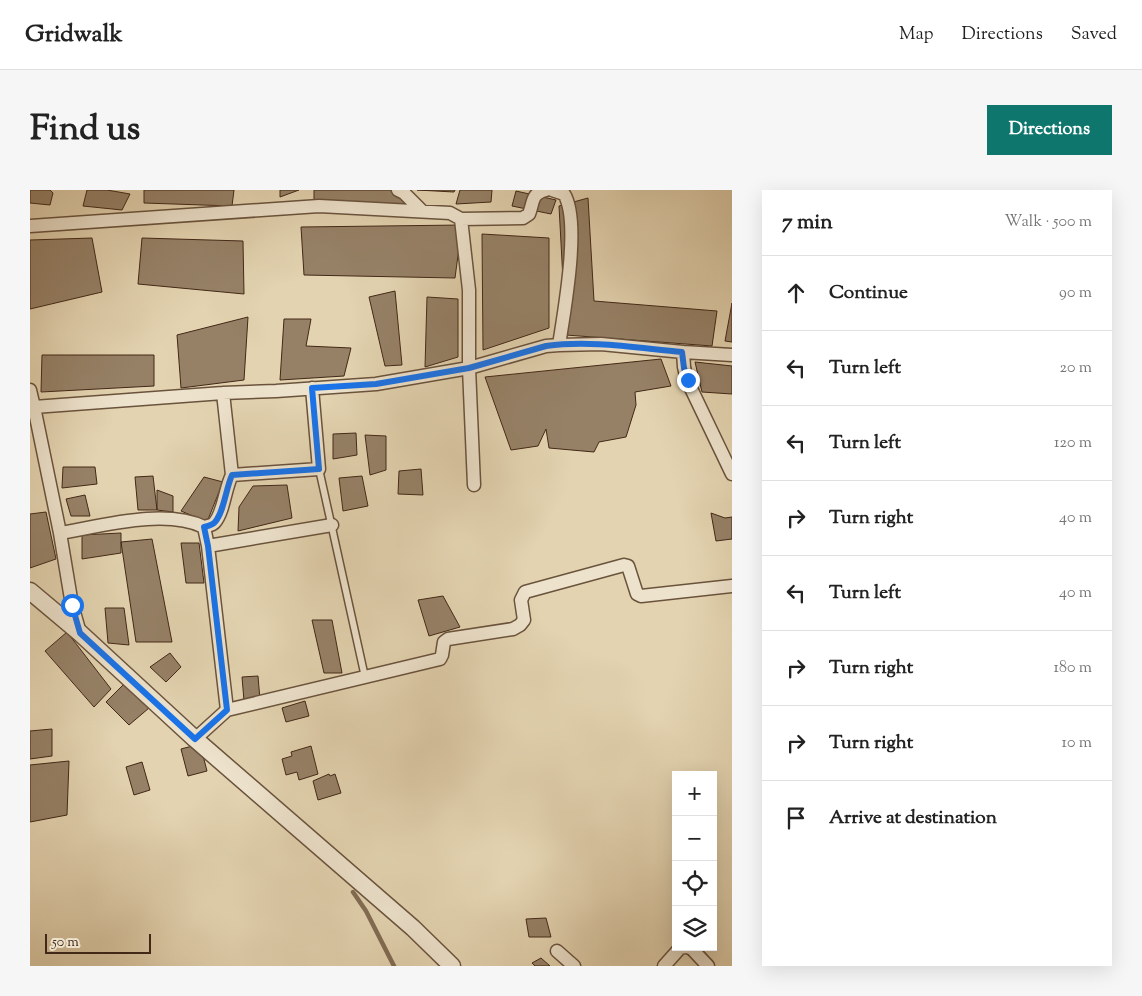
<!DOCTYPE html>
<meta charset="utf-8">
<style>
:root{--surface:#fff;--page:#f6f6f6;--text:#222;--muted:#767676;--line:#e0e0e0;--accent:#0f766e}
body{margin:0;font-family:"Sorts Mill Goudy",serif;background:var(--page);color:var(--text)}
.controls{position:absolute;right:15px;bottom:15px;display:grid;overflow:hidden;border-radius:0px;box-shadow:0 5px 20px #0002}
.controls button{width:45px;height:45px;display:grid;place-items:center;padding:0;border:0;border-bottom:1px solid var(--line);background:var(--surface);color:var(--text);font:25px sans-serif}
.scale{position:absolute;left:15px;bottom:12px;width:106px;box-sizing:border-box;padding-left:5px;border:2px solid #422817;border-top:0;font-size:14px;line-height:18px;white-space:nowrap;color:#422817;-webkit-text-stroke:4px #ede2cc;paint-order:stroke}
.stop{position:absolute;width:15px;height:15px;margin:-11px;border:4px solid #1a73e8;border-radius:50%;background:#fff}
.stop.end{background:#1a73e8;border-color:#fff;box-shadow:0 1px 5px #0008}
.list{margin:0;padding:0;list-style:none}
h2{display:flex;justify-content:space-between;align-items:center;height:65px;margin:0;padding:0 20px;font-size:21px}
h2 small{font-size:16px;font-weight:400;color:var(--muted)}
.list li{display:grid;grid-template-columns:32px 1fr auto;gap:15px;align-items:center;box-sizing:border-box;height:75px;padding:0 20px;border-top:1px solid var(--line)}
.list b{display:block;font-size:19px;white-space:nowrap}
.list em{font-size:16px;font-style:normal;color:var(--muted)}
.icon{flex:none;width:28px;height:28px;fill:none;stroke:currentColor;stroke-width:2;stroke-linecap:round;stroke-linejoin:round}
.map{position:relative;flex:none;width:702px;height:776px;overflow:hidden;border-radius:0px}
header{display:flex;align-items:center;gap:30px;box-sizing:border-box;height:70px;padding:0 25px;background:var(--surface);border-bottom:1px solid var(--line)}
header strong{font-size:24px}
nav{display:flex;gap:28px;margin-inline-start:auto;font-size:18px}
.intro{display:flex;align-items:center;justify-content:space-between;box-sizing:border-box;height:120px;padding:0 30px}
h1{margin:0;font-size:35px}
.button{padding:12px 22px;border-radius:0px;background:var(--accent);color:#fff;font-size:18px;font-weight:700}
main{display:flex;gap:30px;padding:0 30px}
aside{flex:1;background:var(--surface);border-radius:0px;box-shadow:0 5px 20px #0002}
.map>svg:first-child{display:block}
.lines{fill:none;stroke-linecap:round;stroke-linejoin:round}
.stream{stroke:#826c54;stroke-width:4.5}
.building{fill:#968167;stroke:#422817}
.service-casing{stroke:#6a533d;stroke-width:9}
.minor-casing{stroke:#6a533d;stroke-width:15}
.tertiary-casing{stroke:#6a533d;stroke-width:19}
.service{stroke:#ede2cc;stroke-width:6}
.minor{stroke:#ede2cc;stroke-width:12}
.tertiary{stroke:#ede2cc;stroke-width:16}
.route{stroke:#1a73e8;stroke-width:6}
</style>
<header>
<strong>Gridwalk</strong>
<nav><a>Map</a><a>Directions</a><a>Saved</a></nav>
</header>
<div class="intro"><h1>Find us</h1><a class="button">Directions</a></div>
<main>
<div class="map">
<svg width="702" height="776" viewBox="0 0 702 776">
<rect width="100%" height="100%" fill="#e3d3b0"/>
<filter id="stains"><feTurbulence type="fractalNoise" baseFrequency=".004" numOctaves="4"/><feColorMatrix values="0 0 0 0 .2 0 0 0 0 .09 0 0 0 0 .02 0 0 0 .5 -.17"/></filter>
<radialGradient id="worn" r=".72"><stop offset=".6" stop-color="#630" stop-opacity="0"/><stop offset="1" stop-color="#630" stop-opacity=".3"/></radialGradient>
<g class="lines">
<path class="stream" d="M323,702L336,721L364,776"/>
</g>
<path class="building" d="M0,0H20L23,3L20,15L0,13Z
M57,0H77L100,4L92,20L53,16Z
M114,0H204L202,16L114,13Z
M250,0H269L250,7Z
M284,0H361L374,9L380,16L284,10Z
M387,0H425L424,2Z
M430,0H462L461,12L426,14Z
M486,1L526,10L521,24L482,16Z
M558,8L564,111L687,121L682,156L536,145L529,16Z
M432,35L425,88L274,85L271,37Z
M452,44L519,48V138L453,160Z
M62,48L72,102L0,119V50Z
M112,48L213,51L214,104L108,94Z
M365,101L372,175L355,176L339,107Z
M397,107L428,109V167L395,177Z
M702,113V152L695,151Z
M218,127L214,190L151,198L147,145Z
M254,129H281L276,156L321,158L314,186L250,190Z
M12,165H124V196L11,202Z
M631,169L641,196L605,202L606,215L596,247L569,252L564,262L519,258L516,239L508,256L481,260L455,187Z
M665,172L702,176V204L672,202Z
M326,243L327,265L303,269V244Z
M335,245L356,246V280L340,285Z
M33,277H65L67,294L32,298Z
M391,279L393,305L368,304L369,281Z
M123,286L127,320H108L105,287Z
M332,286L338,316L313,321L309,288Z
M174,287L193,292L177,332L151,321Z
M257,295L262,328L208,341L209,317L223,296Z
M127,300L143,306V322L127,320Z
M55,305L60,326H41L36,309Z
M16,322L26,369L0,378V324Z
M681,323L695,328L702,327V349L686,351Z
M91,343V363L52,369V345Z
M122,349L142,452H106L91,352Z
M151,353H169L174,393H156Z
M413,406L430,437L399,446L388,410Z
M75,418H94L99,455L78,453Z
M282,430H302L312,483H294Z
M37,442L81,499L64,517L15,461Z
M140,463L151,477L136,492L120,477Z
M228,486L230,510L214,511L212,487Z
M95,493L119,518L99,535L76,512Z
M275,511L279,526L256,532L252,518Z
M22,539V566L0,569V541Z
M170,554L177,581L158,586L151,559Z
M281,556L288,584L269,590L267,582L256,585L252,569L262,566L261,562Z
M39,571L37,625L0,632V575Z
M112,572L120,600L104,605L96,577Z
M299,584L300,586L305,584L311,603L288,610L283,591Z
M516,728L521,747H499L496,729Z
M511,768L520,776H505L502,773Z"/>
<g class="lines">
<defs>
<path id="service" d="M289,279L335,487"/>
<path id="minor" d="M368,0L374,3L392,21
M522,0L534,4C551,31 534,122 529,155
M431,29L493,28L499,24C504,11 501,4 516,0
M0,36L289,16L420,23L431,29L439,100V178L444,295
M653,162L702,165
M0,200L4,217
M193,203L202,285
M174,337L178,356L197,520
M30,343C72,336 135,318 174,337C178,336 183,335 185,332C194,321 195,298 202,285L289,279L282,198
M178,356L302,335
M50,443L42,415L30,343L4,217L193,203L246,201L346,194L439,178L516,156L529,155L571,154L653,162L654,177L657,190L702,284
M165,549L197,520L410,469L412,465L414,452L418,449L483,439L490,435L494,430L491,410L495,402L594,375L598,376L607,404L611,406L702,396
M657,757L662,759L678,776
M527,761L544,776
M634,776L650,758L655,757"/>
<path id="tertiary" d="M0,401L50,443L165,549L383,738L422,776"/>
</defs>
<use href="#service" class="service-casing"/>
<use href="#minor" class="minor-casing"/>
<use href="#tertiary" class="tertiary-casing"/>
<use href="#service" class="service"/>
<use href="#minor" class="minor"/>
<use href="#tertiary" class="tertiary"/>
</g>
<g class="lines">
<path class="route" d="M42,415L50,443L165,549L197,520L178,356L174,337C178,336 183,335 185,332C194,322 196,298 202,285L289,279L282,198L346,194L439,178L516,156C561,150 607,158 652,162L654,178L658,190"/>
</g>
<rect width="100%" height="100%" filter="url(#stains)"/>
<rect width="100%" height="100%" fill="url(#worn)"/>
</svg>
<div class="controls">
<button>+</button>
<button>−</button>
<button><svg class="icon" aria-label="locate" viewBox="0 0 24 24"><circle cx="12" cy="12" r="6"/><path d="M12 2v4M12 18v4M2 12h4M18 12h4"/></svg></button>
<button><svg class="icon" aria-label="layers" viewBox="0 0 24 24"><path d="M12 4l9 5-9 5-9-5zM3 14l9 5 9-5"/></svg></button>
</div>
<div class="scale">50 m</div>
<div class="stop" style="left:42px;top:415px"></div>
<div class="stop end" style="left:658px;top:190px"></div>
</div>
<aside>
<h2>7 min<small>Walk · 500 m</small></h2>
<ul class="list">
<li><svg class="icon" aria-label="ahead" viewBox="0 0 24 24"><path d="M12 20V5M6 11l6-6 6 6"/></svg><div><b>Continue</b></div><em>90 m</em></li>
<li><svg class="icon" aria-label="left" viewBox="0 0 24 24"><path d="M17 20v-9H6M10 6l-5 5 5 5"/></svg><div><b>Turn left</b></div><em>20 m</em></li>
<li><svg class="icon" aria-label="left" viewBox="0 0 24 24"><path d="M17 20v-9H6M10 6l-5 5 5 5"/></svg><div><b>Turn left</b></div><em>120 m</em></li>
<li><svg class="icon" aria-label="right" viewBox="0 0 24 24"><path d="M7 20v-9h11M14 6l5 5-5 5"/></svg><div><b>Turn right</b></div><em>40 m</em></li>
<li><svg class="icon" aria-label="left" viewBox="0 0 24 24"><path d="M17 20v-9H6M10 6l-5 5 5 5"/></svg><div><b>Turn left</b></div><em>40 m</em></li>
<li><svg class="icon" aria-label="right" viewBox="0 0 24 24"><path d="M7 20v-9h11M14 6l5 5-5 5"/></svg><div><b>Turn right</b></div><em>180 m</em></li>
<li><svg class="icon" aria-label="right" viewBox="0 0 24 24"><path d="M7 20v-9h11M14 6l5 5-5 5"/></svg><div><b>Turn right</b></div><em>10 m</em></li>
<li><svg class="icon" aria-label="arrive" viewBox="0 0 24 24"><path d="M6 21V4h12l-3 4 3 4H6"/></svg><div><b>Arrive at destination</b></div></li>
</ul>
</aside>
</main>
